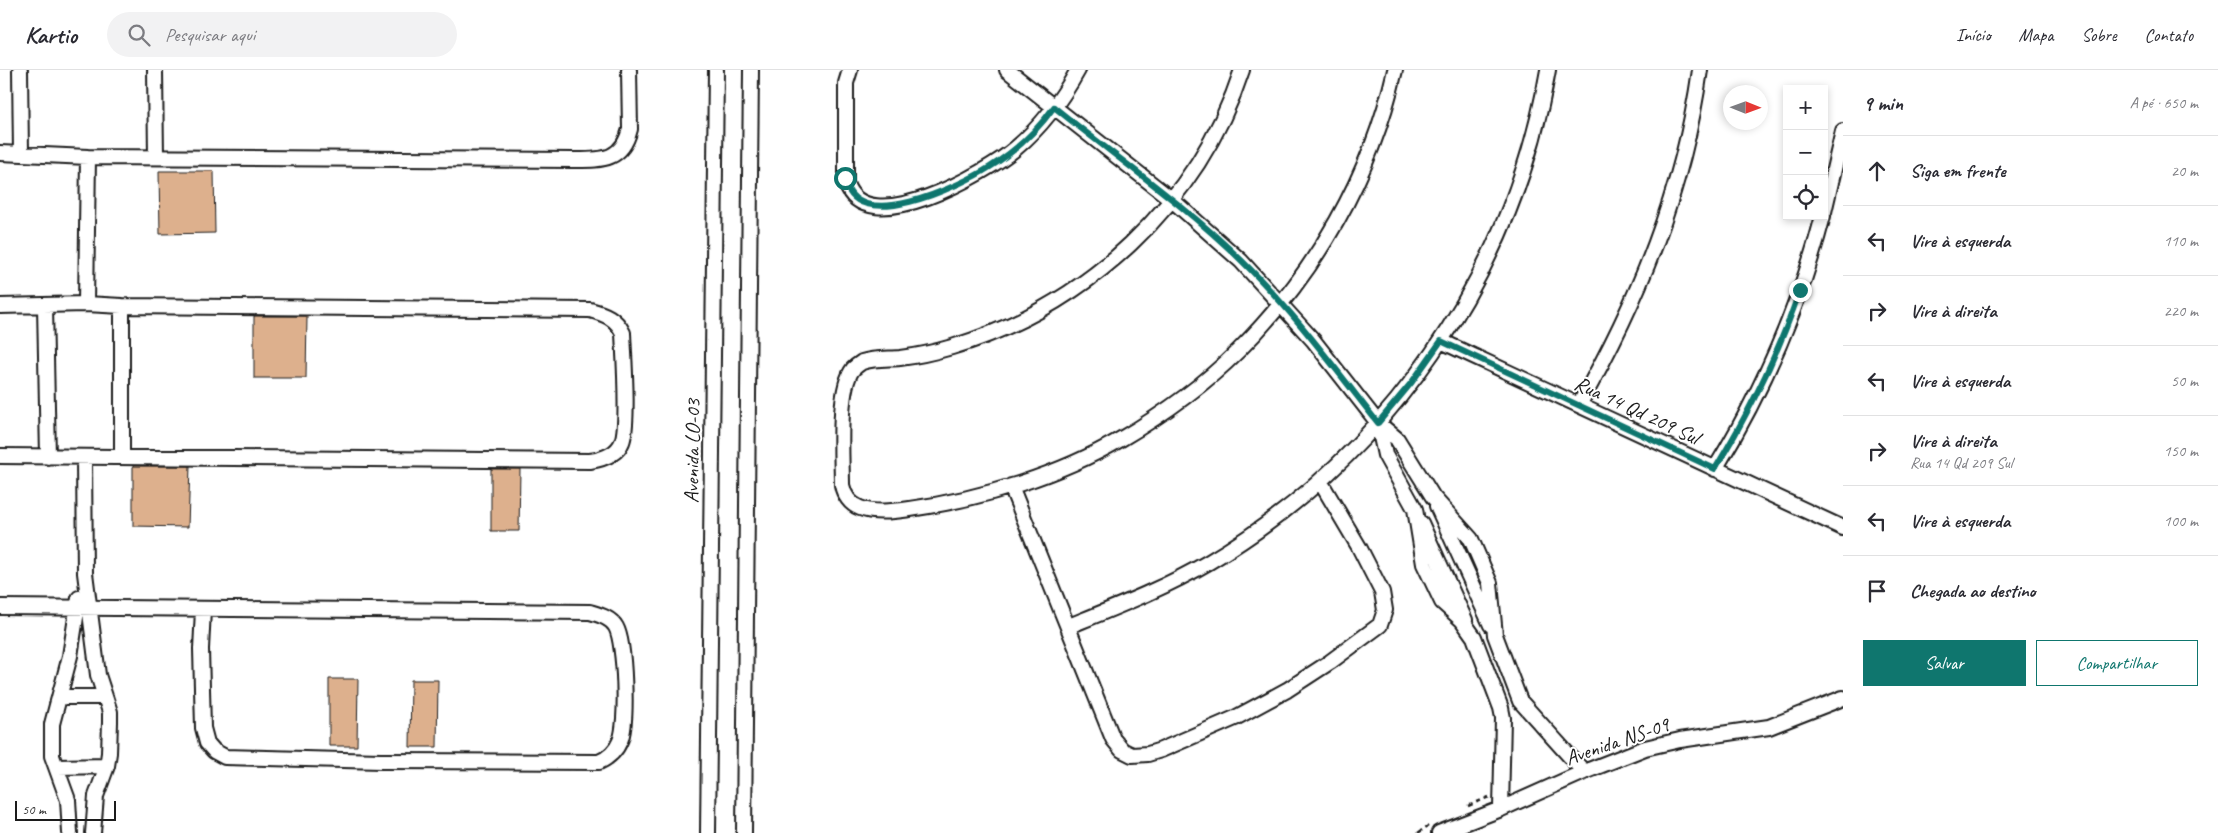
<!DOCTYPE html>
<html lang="pt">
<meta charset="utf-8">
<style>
:root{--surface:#fff;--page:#f2f2f3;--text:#2b2b33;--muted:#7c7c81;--line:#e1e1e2;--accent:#0f766e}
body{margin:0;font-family:Caveat,sans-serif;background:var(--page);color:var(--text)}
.controls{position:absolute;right:15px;top:15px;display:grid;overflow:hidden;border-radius:0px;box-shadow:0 2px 8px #0003}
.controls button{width:45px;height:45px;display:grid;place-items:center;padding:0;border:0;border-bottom:1px solid var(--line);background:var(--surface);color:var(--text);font:25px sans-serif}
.compass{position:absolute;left:1723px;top:15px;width:45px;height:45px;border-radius:50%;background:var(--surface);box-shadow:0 2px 8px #0003;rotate:91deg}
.scale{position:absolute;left:15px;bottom:12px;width:101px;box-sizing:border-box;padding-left:5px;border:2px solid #1c1c1c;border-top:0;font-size:14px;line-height:18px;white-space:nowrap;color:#1c1c1c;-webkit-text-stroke:4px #fff;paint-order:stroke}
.stop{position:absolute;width:15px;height:15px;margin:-11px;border:4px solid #0f766e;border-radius:50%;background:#fff}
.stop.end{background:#0f766e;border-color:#fff;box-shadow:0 1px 5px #0008}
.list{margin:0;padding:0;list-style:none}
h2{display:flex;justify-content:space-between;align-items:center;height:65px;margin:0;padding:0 20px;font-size:21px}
h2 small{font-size:16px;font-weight:400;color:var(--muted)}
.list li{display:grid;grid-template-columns:32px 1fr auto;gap:15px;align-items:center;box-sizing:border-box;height:70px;padding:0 20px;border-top:1px solid var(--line)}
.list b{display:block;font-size:19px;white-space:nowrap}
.list p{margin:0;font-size:16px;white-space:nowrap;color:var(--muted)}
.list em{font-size:16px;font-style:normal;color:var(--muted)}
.actions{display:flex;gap:10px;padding:15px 20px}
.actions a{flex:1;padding:11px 0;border:1px solid var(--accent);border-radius:0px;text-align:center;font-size:18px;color:var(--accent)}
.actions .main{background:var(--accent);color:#fff}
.icon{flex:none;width:28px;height:28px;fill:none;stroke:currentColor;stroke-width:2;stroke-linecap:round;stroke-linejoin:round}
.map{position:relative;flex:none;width:1843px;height:763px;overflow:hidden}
header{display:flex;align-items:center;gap:30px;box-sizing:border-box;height:70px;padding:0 25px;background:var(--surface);border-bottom:1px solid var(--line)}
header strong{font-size:24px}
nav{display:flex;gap:28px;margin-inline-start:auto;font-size:18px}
.search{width:350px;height:45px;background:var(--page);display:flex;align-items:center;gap:12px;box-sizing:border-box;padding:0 18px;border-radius:28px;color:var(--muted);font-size:19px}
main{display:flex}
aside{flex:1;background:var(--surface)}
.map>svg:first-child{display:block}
.building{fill:#ddb08d;stroke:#1c1c1c}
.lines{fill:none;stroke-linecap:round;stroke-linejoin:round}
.minor-casing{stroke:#1c1c1c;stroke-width:18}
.path{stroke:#1c1c1c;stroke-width:2.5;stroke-dasharray:5 4;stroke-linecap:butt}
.minor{stroke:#fff;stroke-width:14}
.route{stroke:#0f766e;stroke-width:6}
.labels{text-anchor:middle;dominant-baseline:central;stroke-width:4;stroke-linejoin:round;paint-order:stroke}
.street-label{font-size:21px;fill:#1c1c1c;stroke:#fff}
</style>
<header>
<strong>Kartio</strong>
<div class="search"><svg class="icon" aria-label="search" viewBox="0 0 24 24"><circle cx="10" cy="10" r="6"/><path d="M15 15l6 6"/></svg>Pesquisar aqui</div>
<nav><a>Início</a><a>Mapa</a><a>Sobre</a><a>Contato</a></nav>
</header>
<main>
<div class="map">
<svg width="1843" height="763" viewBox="0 0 1843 763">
<rect width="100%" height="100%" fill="#fff"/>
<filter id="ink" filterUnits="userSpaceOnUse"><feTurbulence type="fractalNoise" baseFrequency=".02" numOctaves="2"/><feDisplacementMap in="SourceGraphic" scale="10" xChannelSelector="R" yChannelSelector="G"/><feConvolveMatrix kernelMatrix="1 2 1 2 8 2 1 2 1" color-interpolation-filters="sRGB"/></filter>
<g filter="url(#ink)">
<path class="building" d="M159,101H214L215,163L160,164Z
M254,246H307L306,308H254Z
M133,396H190L188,457L133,456Z
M491,399H520L519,461H491Z
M329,609H358L357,676H329Z
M411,610H438L437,677H410Z"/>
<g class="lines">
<defs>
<path id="minor" d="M20,0L21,83
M155,0L156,87
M850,0L846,13V113C865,173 988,102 1016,78C1042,56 1062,29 1078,0
M1007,0L1171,129L1241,191L1313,270L1378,353L1397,369L1433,427L1471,469L1490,513L1495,565L1520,631L1584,702
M1242,0C1198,134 1086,237 952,277C935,282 917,286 900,288C888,289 874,288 862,292C859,294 856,296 853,299C837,319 842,387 842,415C844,425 850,434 860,438C875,444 895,441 910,439C981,429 1060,405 1121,369C1164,344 1204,315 1239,280C1316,203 1371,106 1395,0
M0,83L88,87L574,90C602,90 622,91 630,59L629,0
M1824,142L1843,61
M86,234L88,87
M0,236L86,234L122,236L590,240C605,244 616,248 623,263C624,286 629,354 622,372C617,385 603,389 590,391L0,386
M45,236L48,387
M122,236V386
M1441,271L1843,458
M1579,335C1639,229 1683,122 1700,0
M1378,353L1385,385L1415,439L1424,494L1442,532L1462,550L1474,567L1501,638L1503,648L1501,739
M84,388L85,503L98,605L110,642V652L109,683L107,696L96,726L93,763
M1715,399C1763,320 1800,235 1823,146
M1011,416L1113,669L1122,680L1132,685L1148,684L1161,680L1235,648L1287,620L1330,592L1380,555L1385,540L1382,522L1359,477L1320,411
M1437,436L1491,555
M1421,453L1465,550
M0,537L590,542C600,545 611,548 616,557C625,573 628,654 620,671C616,681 608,688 599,692L381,691L225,687L214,681L207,673L203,658L201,579L203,540
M1069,556C1116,537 1165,518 1209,492C1388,386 1513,204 1548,0
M59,627H105
M57,697L107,696
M70,763L68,730L52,686V654L70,586L79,528
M708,763L716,0
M744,763L751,0
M1439,763L1501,739L1584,702L1645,678L1680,670L1769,657L1843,628"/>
</defs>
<use href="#minor" class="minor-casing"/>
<path class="path" d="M1468,736L1489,727
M1418,763L1428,756"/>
<use href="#minor" class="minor"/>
</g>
</g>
<g class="lines" filter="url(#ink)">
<path class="route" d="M845,108C853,168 962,115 990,97C1014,82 1037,61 1054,37C1117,88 1184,134 1242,191C1292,240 1334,297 1378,353L1412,312L1441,271L1715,399C1749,343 1779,282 1800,220"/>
</g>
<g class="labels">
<g class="street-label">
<text transform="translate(1637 340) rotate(25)">Rua 14 Qd 209 Sul</text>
<text transform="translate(692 381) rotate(-89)">Avenida LO-03</text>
<text transform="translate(1617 671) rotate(-19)">Avenida NS-09</text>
</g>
</g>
</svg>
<div class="controls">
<button>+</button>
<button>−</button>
<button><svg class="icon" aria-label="locate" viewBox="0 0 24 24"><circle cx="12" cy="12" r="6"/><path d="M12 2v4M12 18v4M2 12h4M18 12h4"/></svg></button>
</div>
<svg class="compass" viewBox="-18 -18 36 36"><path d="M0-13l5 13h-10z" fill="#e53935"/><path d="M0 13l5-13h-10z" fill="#7c7c81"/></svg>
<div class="scale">50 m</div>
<div class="stop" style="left:845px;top:108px"></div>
<div class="stop end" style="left:1800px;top:220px"></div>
</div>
<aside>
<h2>9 min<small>A pé · 650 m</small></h2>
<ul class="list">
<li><svg class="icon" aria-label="ahead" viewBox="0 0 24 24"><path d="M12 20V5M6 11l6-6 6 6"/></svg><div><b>Siga em frente</b></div><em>20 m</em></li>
<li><svg class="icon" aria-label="left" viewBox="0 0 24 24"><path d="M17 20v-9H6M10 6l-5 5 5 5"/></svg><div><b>Vire à esquerda</b></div><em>110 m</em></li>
<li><svg class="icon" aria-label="right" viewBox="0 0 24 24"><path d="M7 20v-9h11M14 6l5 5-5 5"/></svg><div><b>Vire à direita</b></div><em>220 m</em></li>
<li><svg class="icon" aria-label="left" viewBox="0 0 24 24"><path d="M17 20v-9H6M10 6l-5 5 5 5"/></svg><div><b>Vire à esquerda</b></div><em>50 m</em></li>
<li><svg class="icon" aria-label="right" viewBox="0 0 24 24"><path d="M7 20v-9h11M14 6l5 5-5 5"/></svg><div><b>Vire à direita</b><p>Rua 14 Qd 209 Sul</p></div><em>150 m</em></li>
<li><svg class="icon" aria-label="left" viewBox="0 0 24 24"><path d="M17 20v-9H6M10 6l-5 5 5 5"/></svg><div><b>Vire à esquerda</b></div><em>100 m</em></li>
<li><svg class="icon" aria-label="arrive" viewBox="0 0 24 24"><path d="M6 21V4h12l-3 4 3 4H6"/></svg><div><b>Chegada ao destino</b></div></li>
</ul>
<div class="actions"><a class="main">Salvar</a><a>Compartilhar</a></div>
</aside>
</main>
